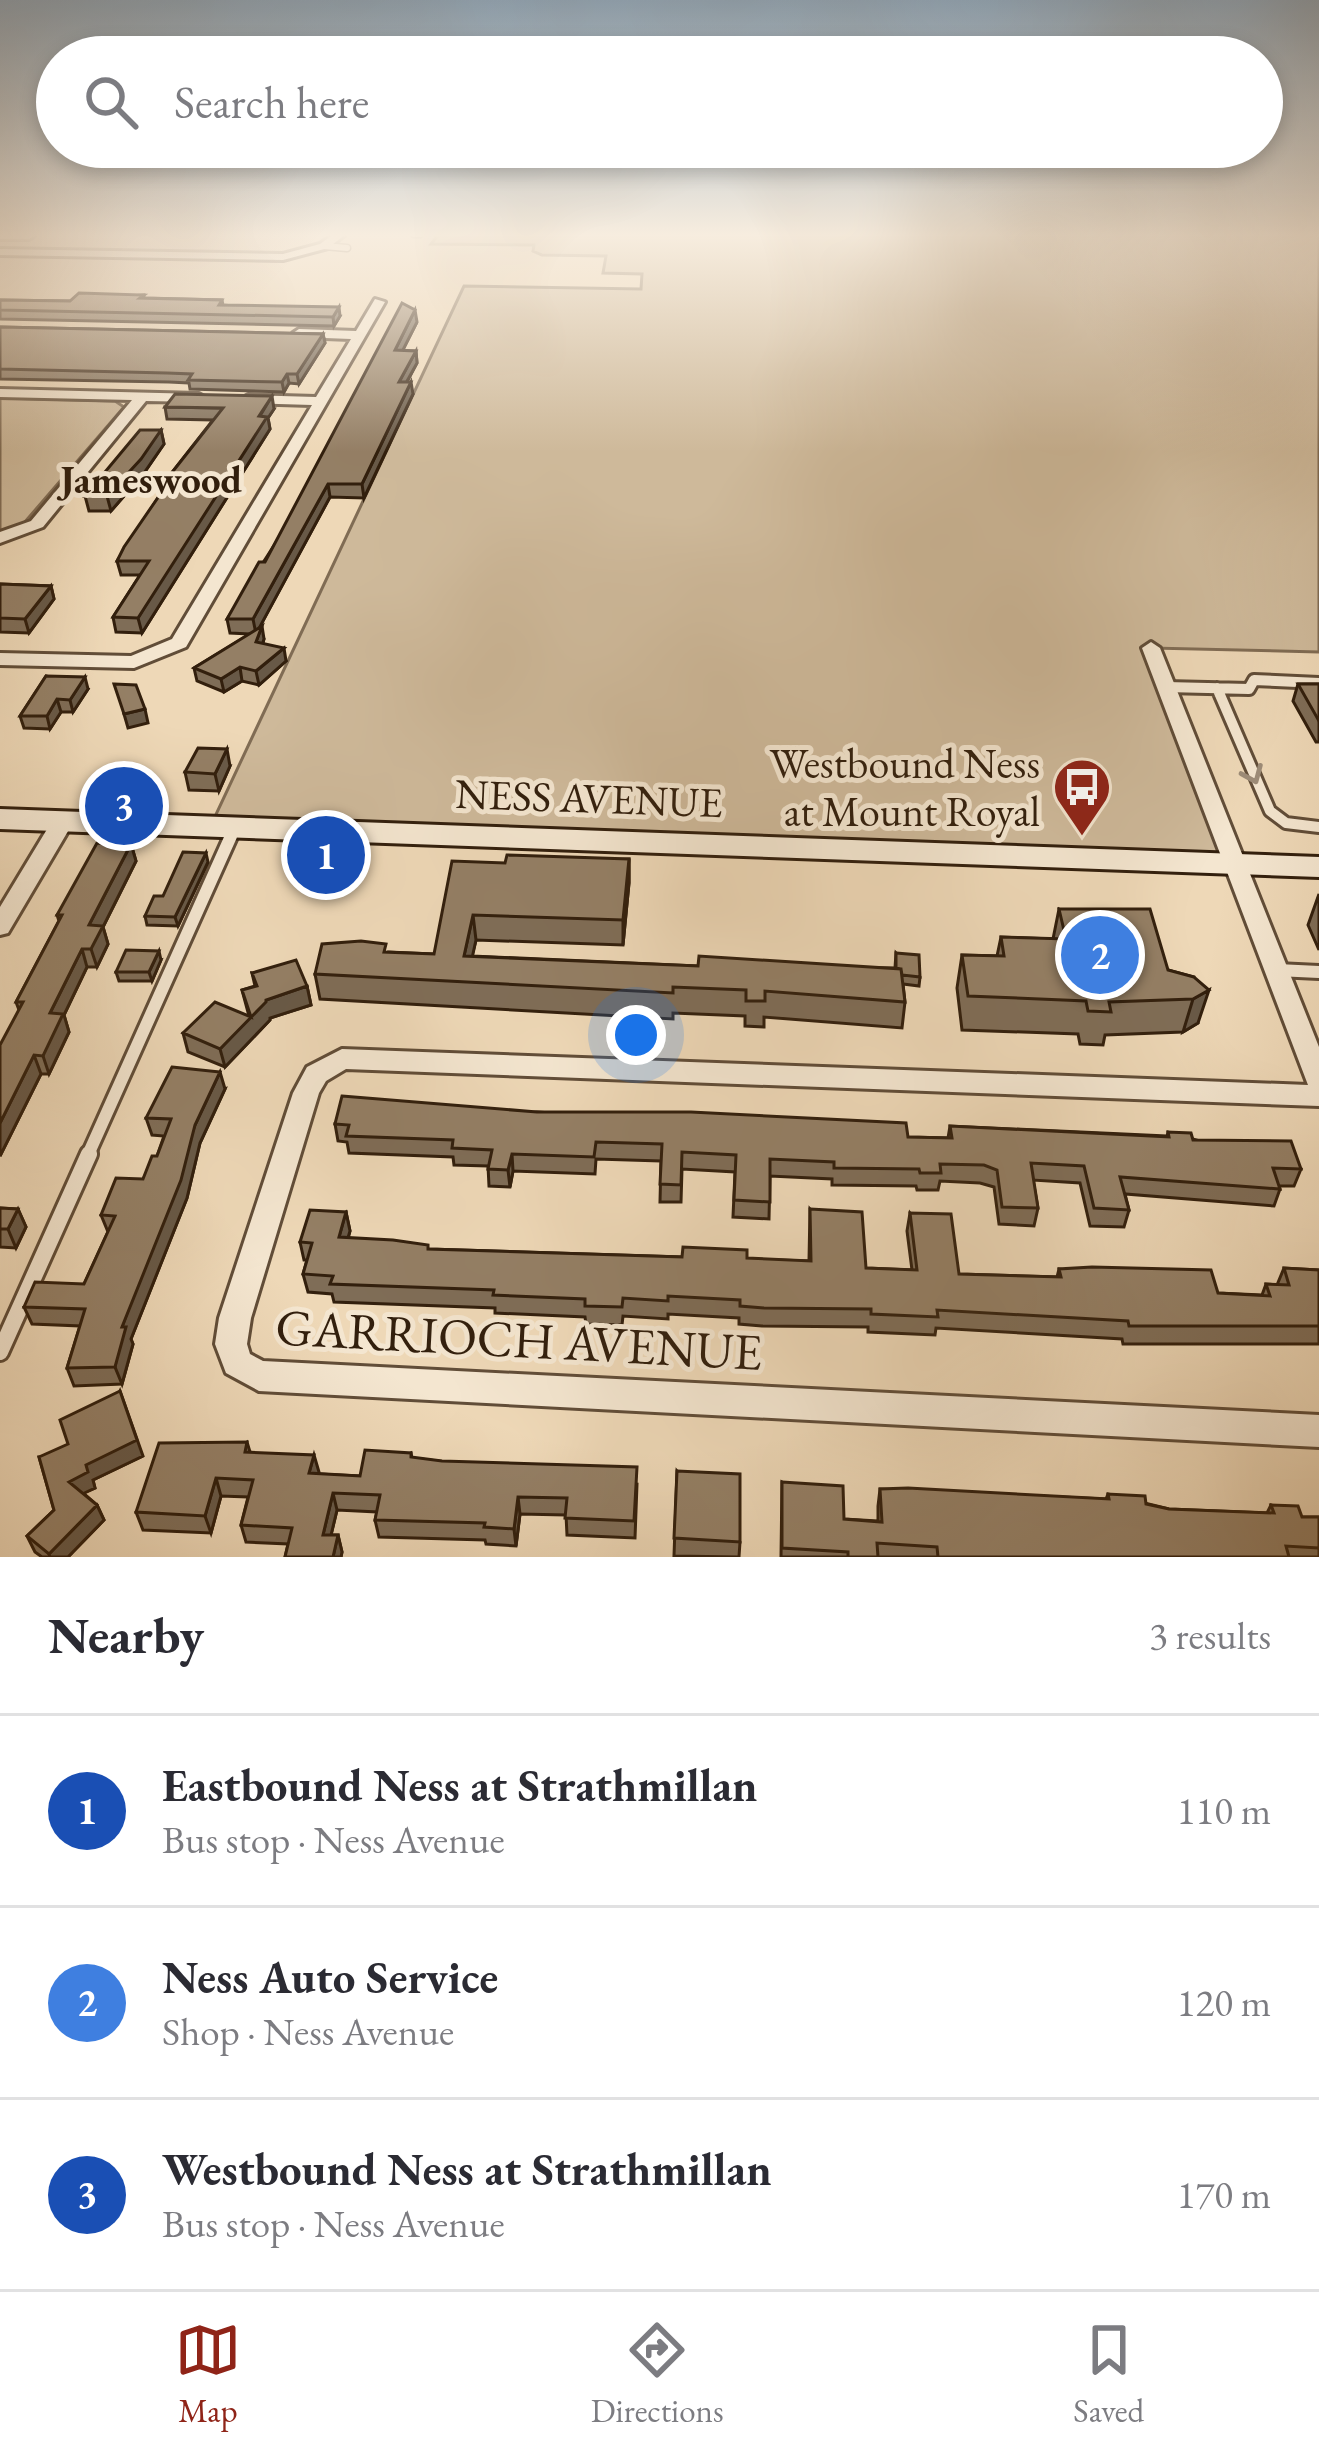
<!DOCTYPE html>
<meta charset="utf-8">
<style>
:root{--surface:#fff;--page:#f7f7f7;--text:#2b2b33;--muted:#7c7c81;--line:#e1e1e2;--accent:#8f2418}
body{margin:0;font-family:"EB Garamond",serif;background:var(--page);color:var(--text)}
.you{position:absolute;left:636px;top:1035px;width:42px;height:42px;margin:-30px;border:9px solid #fff;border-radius:50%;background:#1a73e8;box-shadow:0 0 0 18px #1a73e833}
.badge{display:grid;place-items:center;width:78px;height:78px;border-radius:50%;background:var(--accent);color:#fff;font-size:39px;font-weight:700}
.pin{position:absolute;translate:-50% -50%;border:6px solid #fff;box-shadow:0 3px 12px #0006}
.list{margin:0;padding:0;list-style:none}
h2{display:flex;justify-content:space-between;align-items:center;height:156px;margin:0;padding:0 48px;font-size:51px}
h2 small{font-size:39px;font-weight:400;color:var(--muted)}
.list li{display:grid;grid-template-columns:78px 1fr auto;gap:36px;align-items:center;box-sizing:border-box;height:192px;padding:0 48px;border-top:3px solid var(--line)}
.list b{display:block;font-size:45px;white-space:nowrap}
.list p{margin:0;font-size:39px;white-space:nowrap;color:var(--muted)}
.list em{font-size:39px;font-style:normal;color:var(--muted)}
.icon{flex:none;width:66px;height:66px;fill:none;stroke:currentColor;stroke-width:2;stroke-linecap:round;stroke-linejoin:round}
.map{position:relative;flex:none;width:1319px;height:1557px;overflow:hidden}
.search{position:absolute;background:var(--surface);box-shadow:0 6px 18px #0003;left:36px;right:36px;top:36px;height:132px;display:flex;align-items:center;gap:30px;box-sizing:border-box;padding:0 42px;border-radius:66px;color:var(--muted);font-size:45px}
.sheet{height:732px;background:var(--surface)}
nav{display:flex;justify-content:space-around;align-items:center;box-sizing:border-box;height:168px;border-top:3px solid var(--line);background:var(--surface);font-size:33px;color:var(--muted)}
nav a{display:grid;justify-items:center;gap:6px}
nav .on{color:var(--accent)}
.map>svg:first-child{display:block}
.green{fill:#ceb99a;stroke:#806c54;stroke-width:3}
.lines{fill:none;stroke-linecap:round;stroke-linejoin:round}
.service-far3-casing{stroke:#614d38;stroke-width:9}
.service-far2-casing{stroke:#614d38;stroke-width:16}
.service-far1-casing{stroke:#614d38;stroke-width:18}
.service-casing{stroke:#614d38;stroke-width:22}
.minor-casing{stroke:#614d38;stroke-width:6}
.secondary-casing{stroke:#321f0d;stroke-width:6}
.service-far3{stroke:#f4e6d0;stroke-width:6}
.service-far2{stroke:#f4e6d0;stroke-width:10}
.service-far1{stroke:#f4e6d0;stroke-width:12}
.service{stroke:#f4e6d0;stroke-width:16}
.minor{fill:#f4e6d0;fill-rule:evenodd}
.secondary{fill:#f4e6d0;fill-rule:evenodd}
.wall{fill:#7f6d57;stroke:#321f0d;stroke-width:3}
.shaded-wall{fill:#685947;stroke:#321f0d;stroke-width:3}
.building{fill:#947f65;stroke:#321f0d;stroke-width:3}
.oneway{stroke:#9d8c78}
.labels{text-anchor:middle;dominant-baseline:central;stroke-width:10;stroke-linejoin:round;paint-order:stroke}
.far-neighbourhood-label{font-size:39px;font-weight:bold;fill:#321f0d;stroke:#f4e6d0}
.poi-label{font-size:42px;fill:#321f0d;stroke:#f4e6d0;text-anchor:end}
.street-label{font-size:42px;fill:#321f0d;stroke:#f4e6d0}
.near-street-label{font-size:51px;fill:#321f0d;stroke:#f4e6d0}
</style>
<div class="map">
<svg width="1319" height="1557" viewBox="0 0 1319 1557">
<rect width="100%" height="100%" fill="#eed8b7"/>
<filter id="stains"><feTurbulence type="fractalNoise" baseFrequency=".00167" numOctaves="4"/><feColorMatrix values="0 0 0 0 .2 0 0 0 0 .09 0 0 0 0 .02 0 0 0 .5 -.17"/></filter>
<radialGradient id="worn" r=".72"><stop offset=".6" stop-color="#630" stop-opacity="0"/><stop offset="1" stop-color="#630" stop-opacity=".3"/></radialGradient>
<path class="green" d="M439,234H1319V652L1152,648L1237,864L211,825L464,286L641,289L642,274L603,273L606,256L542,255L533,251L534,245L431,244Z
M0,398L115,401L124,407L24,523L0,533Z"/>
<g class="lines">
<defs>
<path id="service-far3" d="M414,234H420
M324,246L347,248"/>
<path id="service-far2" d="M1166,687L1249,689L1254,680L1319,683
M1217,688L1270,811L1286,823L1319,827
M229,839L235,827"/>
<path id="service-far1" d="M1277,970L1319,972
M87,1157L231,836"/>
<path id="service" d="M0,1352L89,1154"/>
<path id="minor" d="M0,234H32L34,236L29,239H0Z
M334,234H346L328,248L283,260L0,255V249L283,254L320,244Z
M375,299L385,302L186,647L134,668L0,665V653L131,656L172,639L312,405L248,403L241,399L248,395L316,397L351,339L299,337L293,333L299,329L356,331Z
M0,389L199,394L206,398L199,402L146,401L43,527L0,543V532L31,521L132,400L0,397Z
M1151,642L1160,648L1319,1047V1106L346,1069L326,1081L319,1093L251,1318L247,1344L250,1354L263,1361L1319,1415V1447L259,1391L226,1373L215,1344L219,1318L293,1093L307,1067L342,1049L1308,1085L1142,648Z
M63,814L74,821L8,933L0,935V907L55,816Z"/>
<path id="secondary" d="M0,809L1319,857V877L0,829Z"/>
</defs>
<use href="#service-far3" class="service-far3-casing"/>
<use href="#service-far2" class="service-far2-casing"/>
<use href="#service-far1" class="service-far1-casing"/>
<use href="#service" class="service-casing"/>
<use href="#minor" class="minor-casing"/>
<use href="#secondary" class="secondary-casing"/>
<use href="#service-far3" class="service-far3"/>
<use href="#service-far2" class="service-far2"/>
<use href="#service-far1" class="service-far1"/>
<use href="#service" class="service"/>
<use href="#minor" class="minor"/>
<use href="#secondary" class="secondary"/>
</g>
<path class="wall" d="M144,295V298L222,300L223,305L340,316L334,326L0,319V300L70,301Z
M417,322L402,351H416L417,363L407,382L413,394L364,498L330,497L259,628L264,639L263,643L286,661L259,685L242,681L224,692L197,681L194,668L250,634L230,633L227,619Z
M0,327L323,334L325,343L299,384L289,383L284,392L190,389L189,383L169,382L0,379Z
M165,407L274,409L268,418L270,429L142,633L116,632L113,617L140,575H121L117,561L167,484L166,480L213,420L167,419Z
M161,430L164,444L144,473L111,511H89L85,496Z
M0,584L51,586L54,599L29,633L0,632Z
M46,676L88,689L73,712H61L50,729L24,728L20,716Z
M1298,684H1319V742H1316L1293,701Z
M230,766L219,791L189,790L185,772Z
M131,844L136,861L103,927L108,944L97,967H87L64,1015L69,1032L49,1074H41L0,1156L19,1010L16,1002L59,921L57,915Z
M629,859V883L623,945L476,940L472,956L698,966L895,968L896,953L920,977L919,986L903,984L905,1002L902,1028L764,1017V1027L745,1026V1016L673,1013V1019L320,999L315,974L388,952L434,954L505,863Z
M208,862L178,926L147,925L145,916L163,896Z
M1319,894V950L1308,925Z
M1059,909L1168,970L1194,977L1198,1023L1183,1032L1105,1035L1103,1045L1080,1044L1078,1034L962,1030L957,988L962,955L997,956L1001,937L1053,939Z
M161,960L152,981H119L116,972Z
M252,973L307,986L311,1005L270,1018V1020L225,1067L188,1052L183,1033L249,1016L242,990L255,986Z
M225,1089L200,1143L187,1198L131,1339L133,1344L122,1384L74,1386L67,1368L80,1326L32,1324L24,1307L84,1284L108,1232L101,1215L143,1179L157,1156L164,1136L152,1135L146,1118Z
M537,1112L908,1137L948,1138L950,1126L1167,1136L1168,1132L1301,1169L1294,1186H1279L1280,1189L1274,1206L1125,1194L1129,1210L1124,1227L1090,1226L1080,1183L1033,1180L1038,1208L1034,1226L999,1224L994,1187L980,1183L940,1181L938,1190H917L916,1186L832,1185V1179L770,1176L769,1219L733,1217L735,1172L682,1169L681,1202H660L661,1161L596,1159L595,1174L513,1171L510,1187L489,1186L488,1166L454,1165L453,1157L349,1153L347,1142L338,1141L335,1124Z
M0,1208L18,1209L26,1227L16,1248L0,1247Z
M810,1209L866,1268L912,1270L907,1231L910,1213L959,1274L1057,1277L1059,1269L1218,1293L1262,1295L1266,1284L1277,1285L1284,1268L1319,1270V1344H1123L1122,1339L936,1328L935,1335L868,1332V1327L762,1326L739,1324V1318L668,1314V1319L623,1316L622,1325L586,1324L585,1317L495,1313V1308L334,1302L332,1294L308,1292L303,1274L307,1260H304L300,1242L346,1212L350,1231L348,1238L429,1249L809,1261Z
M247,1442L250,1452L318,1474L360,1476L411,1453L412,1458L637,1484L635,1538L567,1535L566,1515L520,1514L516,1546L486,1544L485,1540L379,1537L375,1520L377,1512L337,1510L331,1535H338L342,1552L341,1557H285L288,1544L246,1542L241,1525L248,1497L221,1496L211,1533L143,1530L136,1512Z
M143,1456L93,1480L95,1488L83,1493L97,1505L104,1520L68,1557H42L35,1552L27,1536L54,1510L39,1457Z
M677,1471L740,1542L739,1557L674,1556Z
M782,1482L844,1519L878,1521V1506L880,1489L1106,1499L1108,1494L1169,1509L1267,1513L1271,1505L1302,1517H1319V1557H781Z"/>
<path class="shaded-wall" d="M339,307L340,316L334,326L333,317Z
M415,310L417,322L397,362L395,350Z
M323,334L325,343L299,384L297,374Z
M416,351L417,363L400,394L399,382Z
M287,374L289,383L284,392L282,382Z
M411,382L413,394L364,498L362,484Z
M272,396L274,409L268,418L270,429L142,633L138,618Z
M161,430L164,444L144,473L111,511L107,496Z
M328,484L330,497L256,634L253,619Z
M51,586L54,599L29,633L25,619Z
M262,626L264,639L259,655L256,642Z
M284,648L286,661L259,685L256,671Z
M240,667L242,681L224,692L221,679Z
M85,677L88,689L73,712L70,700Z
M57,699L61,712L50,729L47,716Z
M145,709L148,723L128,728L124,714Z
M227,749L230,766L219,791L215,774Z
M131,844L136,861L103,927L108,944L97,967L91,949L89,925Z
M206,853L208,862L178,926L175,917Z
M629,859V883L623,945V920Z
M473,915L476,940L467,981L464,956Z
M82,949L87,967L64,1015L69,1032L49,1074L43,1056L50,1013Z
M159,951L161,960L152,981L149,972Z
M307,986L311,1005L270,1018V1020L225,1067L220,1049L266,1000Z
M1209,990L1198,1023L1183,1032L1193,999Z
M34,1055L41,1074L0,1156V1123Z
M220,1072L225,1089L200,1143L187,1198L131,1339L133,1344L122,1384L115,1367L122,1327L195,1125Z
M512,1154L513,1171L510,1187L508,1170Z
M18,1209L26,1227L16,1248L8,1229Z
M346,1212L350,1231L343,1255L339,1237Z
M120,1391L143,1456L93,1480L95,1488L76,1497L69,1482L86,1465Z
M314,1455L319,1472L314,1491L309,1473Z
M216,1478L221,1496L211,1533L205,1516Z
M333,1493L337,1510L327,1552L323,1535Z
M518,1497L520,1514L516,1546L514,1529Z
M97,1505L104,1520L68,1557H50L49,1554Z
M338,1535L342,1552L341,1557H333Z"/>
<path class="building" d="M79,293L144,295L140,298L222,300L219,305L339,307L333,317L0,310V300L70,301Z
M402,303L415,310L395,350L416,351L399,382H411L362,484H328L253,619H227L259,562H265Z
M0,327L323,334L297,374H287L282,382L188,380L192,374L167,373L0,369Z
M175,394L272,396L259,416L267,417L138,618L113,617L149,561H117L124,547L170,480H166L223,408L165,407Z
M140,430H161L141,459L107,496H85Z
M0,584L51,586L25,619L0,618Z
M262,626L256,642L284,648L256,671L240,667L221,679L194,668Z
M46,676L85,677L70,700L57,699L47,716H20Z
M114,684L136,685L145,709L124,714Z
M1298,684H1319V721Z
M198,748L227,749L215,774L185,772Z
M97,843L131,844L89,925L103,926L91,949H82L50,1013L63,1014L43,1056L34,1055L0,1123V1045L23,1002H16L62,915H57Z
M183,852L206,853L175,917L145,916L154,896H163Z
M507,855L629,859L623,920L473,915L464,956L698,966L699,956L901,969L905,1002L765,991V1001H746V990L673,987V993L315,974L322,944L361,941L386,944L384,952L434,954L452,861L505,863Z
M1059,909H1150L1168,970L1194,977L1209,990L1193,999L1109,1002L1111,1012L1088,1011L1086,1001L968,996L962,955L1004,956L1001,937L1066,939Z
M126,950L159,951L149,972H116Z
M896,953L919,955L920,977L902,975L901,969L896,968Z
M296,960L307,986L266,1000V1002L220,1049L183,1033L215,1002L251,1017L242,990L257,986L252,973Z
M172,1067L220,1072L195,1125L181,1180L122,1327H126L115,1367L67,1368L85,1309L24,1307L35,1282L84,1284L115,1216L101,1215L116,1178L143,1179L152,1156H157L171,1119L146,1118Z
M342,1096L537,1112H691L906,1123L908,1137L952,1138L950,1126L1169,1137L1168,1132L1191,1133L1193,1140L1291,1141L1301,1169L1273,1168L1280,1189L1120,1177L1129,1210L1094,1208L1084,1166L1031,1163L1038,1208L1002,1207L997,1170L984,1165L940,1164L941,1173H920L919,1169L834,1168V1162L770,1159V1202L734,1200L736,1155L682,1152L681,1185L660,1184L662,1144L596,1142L594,1157L512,1154L508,1170L488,1169L492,1150L452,1148L453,1140L346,1136L349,1125L335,1124Z
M0,1208L18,1209L8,1229H0Z
M810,1209L862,1212L866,1268L917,1270L910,1213L951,1214L959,1274L1061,1277L1059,1269L1092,1267L1211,1270L1218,1293L1270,1296L1266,1284L1289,1285L1284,1268L1319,1270V1326H1129L1128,1321L937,1310L938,1317L871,1314V1309L764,1308L740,1306V1300L668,1296V1301L623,1298L622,1307L585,1306V1299L493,1295L494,1290L330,1284L333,1276L303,1274L312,1243L300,1242L310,1210L346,1212L339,1237L393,1240L428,1245V1249L682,1257L683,1247L747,1250V1258L811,1261Z
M120,1391L137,1440L86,1465L88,1472L69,1482L97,1505L49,1554L27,1536L54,1510L39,1457L68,1444L60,1420Z
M247,1442L245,1452L314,1455L309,1473L360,1476L365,1450L411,1453V1457L442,1461L637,1467L634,1521L565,1518L567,1498L518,1497L514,1529L484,1527L485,1523L375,1520L380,1495L333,1493L323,1535H338L333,1557H285L292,1528L241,1525L253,1480L216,1478L205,1516L136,1512L159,1443Z
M677,1471L740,1474V1542L674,1538Z
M782,1482L843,1486L844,1519L882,1522L880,1489L908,1488L1109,1499L1108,1494L1145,1496L1146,1504L1169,1509L1274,1513L1271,1505L1298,1506L1302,1517H1319V1548L1286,1546L1289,1557H938L937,1547L877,1543L878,1557H848V1552L782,1548Z"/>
<defs><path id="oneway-chevron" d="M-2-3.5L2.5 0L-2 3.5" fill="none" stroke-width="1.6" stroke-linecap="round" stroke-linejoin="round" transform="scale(3)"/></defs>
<use class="oneway" href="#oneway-chevron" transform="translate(1253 775) rotate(67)"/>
<linearGradient id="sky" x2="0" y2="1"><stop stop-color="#91a9bd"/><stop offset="0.52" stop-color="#f7eddf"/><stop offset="1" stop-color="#f7eddf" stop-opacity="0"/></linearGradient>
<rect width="1319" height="452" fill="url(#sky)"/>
<defs>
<symbol id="bus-pin" viewBox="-11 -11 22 30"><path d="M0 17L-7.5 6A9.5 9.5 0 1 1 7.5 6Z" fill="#8f2418" stroke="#f4e6d0"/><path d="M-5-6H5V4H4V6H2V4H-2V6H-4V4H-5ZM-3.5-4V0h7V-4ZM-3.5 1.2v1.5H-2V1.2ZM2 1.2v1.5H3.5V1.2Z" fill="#fff"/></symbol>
</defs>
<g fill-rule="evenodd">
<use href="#bus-pin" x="1049" y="754" width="66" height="90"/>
</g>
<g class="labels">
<g class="far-neighbourhood-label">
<text x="151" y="479">Jameswood</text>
</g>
<g class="poi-label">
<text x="1040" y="763">Westbound Ness<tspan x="1040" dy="48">at Mount Royal</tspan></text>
</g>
<g class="street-label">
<text transform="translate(589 798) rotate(2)">NESS AVENUE</text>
</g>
<g class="near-street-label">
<text transform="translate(519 1339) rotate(3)">GARRIOCH AVENUE</text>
</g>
</g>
<rect width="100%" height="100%" filter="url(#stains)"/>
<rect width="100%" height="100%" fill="url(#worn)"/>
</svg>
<div class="you"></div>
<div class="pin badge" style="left:326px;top:855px;background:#1a4fb4">1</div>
<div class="pin badge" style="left:1100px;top:955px;background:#3f7fe0">2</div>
<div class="pin badge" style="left:124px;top:806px;background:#1a4fb4">3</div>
<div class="search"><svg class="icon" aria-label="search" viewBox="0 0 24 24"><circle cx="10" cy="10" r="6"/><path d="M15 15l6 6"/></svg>Search here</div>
</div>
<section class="sheet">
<h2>Nearby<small>3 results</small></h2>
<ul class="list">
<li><span class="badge" style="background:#1a4fb4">1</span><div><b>Eastbound Ness at Strathmillan</b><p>Bus stop · Ness Avenue</p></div><em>110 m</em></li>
<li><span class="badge" style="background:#3f7fe0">2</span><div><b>Ness Auto Service</b><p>Shop · Ness Avenue</p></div><em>120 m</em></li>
<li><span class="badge" style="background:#1a4fb4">3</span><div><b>Westbound Ness at Strathmillan</b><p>Bus stop · Ness Avenue</p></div><em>170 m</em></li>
</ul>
</section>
<nav>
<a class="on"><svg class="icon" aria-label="map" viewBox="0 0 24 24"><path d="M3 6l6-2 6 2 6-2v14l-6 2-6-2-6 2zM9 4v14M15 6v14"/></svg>Map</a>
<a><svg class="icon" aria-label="directions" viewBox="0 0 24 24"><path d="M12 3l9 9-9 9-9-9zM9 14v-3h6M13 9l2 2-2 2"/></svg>Directions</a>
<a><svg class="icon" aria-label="saved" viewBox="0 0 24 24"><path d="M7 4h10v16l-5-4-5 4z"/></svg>Saved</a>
</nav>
